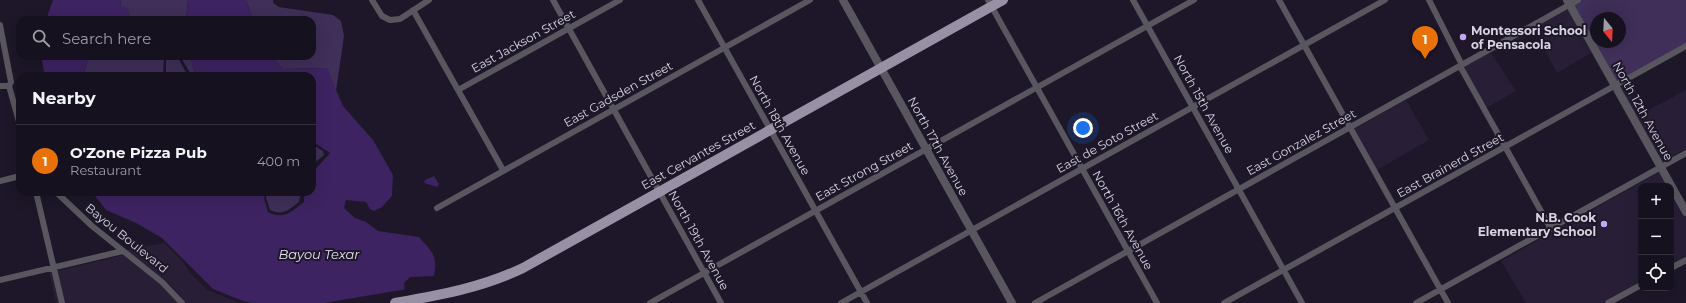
<!DOCTYPE html>
<meta charset="utf-8">
<style>
:root{--surface:#16111f;--page:#231f2c;--text:#f1f3f6;--muted:#9e9da4;--line:#35313d;--accent:#db2777}
body{margin:0;font-family:Montserrat,sans-serif;background:var(--page);color:var(--text)}
.controls{position:absolute;right:12px;bottom:12px;display:grid;overflow:hidden;border-radius:8px;box-shadow:0 4px 16px #0002}
.controls button{width:36px;height:36px;display:grid;place-items:center;padding:0;border:0;border-bottom:1px solid var(--line);background:var(--surface);color:var(--text);font:20px sans-serif}
.compass{position:absolute;left:1590px;top:12px;width:36px;height:36px;border-radius:50%;background:var(--surface);box-shadow:0 4px 16px #0002;rotate:162deg}
.you{position:absolute;left:1083px;top:128px;width:14px;height:14px;margin:-10px;border:3px solid #fff;border-radius:50%;background:#1a73e8;box-shadow:0 0 0 6px #1a73e833}
.badge{display:grid;place-items:center;width:26px;height:26px;border-radius:50%;background:var(--accent);color:#fff;font-size:13px;font-weight:700}
.pin{position:absolute;translate:-50% -33px;filter:drop-shadow(0 1px 2px #0008)}
.pin::after{content:'';position:absolute;top:21px;width:14px;height:12px;background:inherit;clip-path:polygon(0 0,100% 0,50% 100%)}
.list{margin:0;padding:0;list-style:none}
h2{display:flex;justify-content:space-between;align-items:center;height:52px;margin:0;padding:0 16px;font-size:17px}
h2 small{font-size:13px;font-weight:400;color:var(--muted)}
.list li{display:grid;grid-template-columns:26px 1fr auto;gap:12px;align-items:center;box-sizing:border-box;height:72px;padding:0 16px;border-top:1px solid var(--line)}
.list b{display:block;font-size:15px;white-space:nowrap}
.list p{margin:0;font-size:13px;white-space:nowrap;color:var(--muted)}
.list em{font-size:13px;font-style:normal;color:var(--muted)}
.icon{flex:none;width:22px;height:22px;fill:none;stroke:currentColor;stroke-width:2;stroke-linecap:round;stroke-linejoin:round}
.map{position:relative;flex:none;width:1686px;height:303px;overflow:hidden}
.search{position:absolute;background:var(--surface);box-shadow:0 4px 16px #0002;left:16px;top:16px;width:300px;height:44px;display:flex;align-items:center;gap:10px;box-sizing:border-box;padding:0 14px;border-radius:12px;color:var(--muted);font-size:15px}
.panel{position:absolute;background:var(--surface);box-shadow:0 4px 16px #0002;left:16px;top:72px;width:300px;height:124px;border-radius:12px}
.map>svg:first-child{display:block}
.built{fill:#281f37}
.green{fill:#3f2f59;fill-rule:evenodd}
.water{fill:#3d2361}
.pier{fill:#1d1729}
.lines{fill:none;stroke-linecap:round;stroke-linejoin:round}
.minor{stroke:#59565f;stroke-width:6}
.tertiary{stroke:#59565f;stroke-width:8}
.primary{stroke:#9891a5;stroke-width:10}
.poi-dot{fill:#c2a8f2;stroke:#1d1729;stroke-width:1.5}
.labels{text-anchor:middle;dominant-baseline:central;stroke-width:4;stroke-linejoin:round;paint-order:stroke}
.poi-label{font-size:12px;font-weight:bold;fill:#d7d3e0;stroke:#1d1729;text-anchor:start}
.street-label{font-size:12px;fill:#d7d3e0;stroke:#1d1729}
.water-label{font-size:13px;font-style:italic;fill:#e7e1f4;stroke:#1d1729}
</style>
<div class="map">
<svg width="1686" height="303" viewBox="0 0 1686 303">
<rect width="100%" height="100%" fill="#1d1729"/>
<path class="built" d="M1569,9L1611,84L1609,85L1591,53L1557,73L1535,31L1491,53L1516,91L1486,108L1464,67Z
M1624,84L1641,114L1686,90V149L1661,162L1619,87Z
M1406,100L1429,140L1377,170L1354,129Z
M1661,171L1669,186H1641V281L1602,303H1526L1501,261Z
M1671,189L1686,218V256L1671,264Z
M164,243L181,259L191,274L208,290L240,303H185L178,293L164,279L126,250Z
M123,255L160,284L178,303H65L57,271Z
M52,272L59,303H56L49,273Z"/>
<path class="green" d="M120,0H188L186,20H128L130,17L121,6Z
M246,0H273V3L279,7L333,15L341,21L344,36L336,91L327,68L283,69L271,56H312V20H253Z
M1578,0H1686V46L1615,85L1570,4ZM1596,18H1620V42H1596Z
M92,56H164L163,76H85L84,73L89,58Z
M166,56H177L188,76H166Z
M180,56H190L196,76H192Z
M312,144L323,151L324,155L313,164L314,167L312,169Z
M267,192H301L299,202C289,210 282,216 270,210L266,198Z"/>
<path class="water" d="M53,0H120L121,6L128,8L130,17L128,20H46Z
M188,0H246L253,20H186Z
M41,56H92L89,58L84,73L85,76H45Z
M190,56H271L283,69L327,68L343,106L373,140L393,175L392,196L382,207L374,211L370,209L366,202L346,200L344,208L355,218L366,222L378,231L419,237C432,252 438,255 434,276L410,277L404,283L406,303H253L243,301L213,289L162,238L136,223L106,210L92,192H265L264,198L268,212C284,220 291,212 304,202V192H312V173L330,153L312,141V76H196Z
M434,176L439,184L437,187L424,183L425,180Z"/>
<path class="pier" d="M407,289L408,303H324Z"/>
<g class="lines">
<path class="minor" d="M372,0L382,16L390,20L400,19L429,0
M553,0L721,303
M698,0L867,303
M988,0L1157,303
M1133,0L1302,303
M1279,0L1448,303
M1429,0L1462,65
M413,10L503,170
M0,25L11,82L9,86L20,125
M1460,66L1551,229
M0,86H9
M458,90L620,0
M0,181L20,176
M36,192L62,303
M56,192L92,226L162,282L182,303
M437,208L810,0
M1671,268L1686,260
M0,280L123,251
M650,303L1194,0
M841,303L1385,0
M1035,303L1578,0
M1224,303L1686,46
M1416,303L1686,153
M1608,303L1641,285"/>
<path class="tertiary" d="M843,0L1012,303
M1567,0L1686,212"/>
<path class="primary" d="M395,303C440,295 481,288 523,268L1003,0"/>
</g>
<g class="poi-dot">
<circle cx="1463" cy="37" r="4"/>
<circle cx="1604" cy="224" r="4"/>
</g>
<g class="labels">
<g class="poi-label">
<text x="1471" y="30">Montessori School<tspan x="1471" dy="14">of Pensacola</tspan></text>
<text x="1596" y="217" text-anchor="end">N.B. Cook<tspan x="1596" dy="14">Elementary School</tspan></text>
</g>
<g class="street-label">
<text transform="translate(523 41) rotate(-29)">East Jackson Street</text>
<text transform="translate(618 94) rotate(-29)">East Gadsden Street</text>
<text transform="translate(1204 104) rotate(61)">North 15th Avenue</text>
<text transform="translate(1643 111) rotate(61)">North 12th Avenue</text>
<text transform="translate(780 125) rotate(61)">North 18th Avenue</text>
<text transform="translate(1107 142) rotate(-29)">East de Soto Street</text>
<text transform="translate(1301 142) rotate(-29)">East Gonzalez Street</text>
<text transform="translate(938 146) rotate(61)">North 17th Avenue</text>
<text transform="translate(698 155) rotate(-29)">East Cervantes Street</text>
<text transform="translate(1450 165) rotate(-29)">East Brainerd Street</text>
<text transform="translate(864 171) rotate(-29)">East Strong Street</text>
<text transform="translate(1123 220) rotate(61)">North 16th Avenue</text>
<text transform="translate(127 238) rotate(39)">Bayou Boulevard</text>
<text transform="translate(699 240) rotate(61)">North 19th Avenue</text>
</g>
<g class="water-label">
<text x="319" y="254">Bayou Texar</text>
</g>
</g>
</svg>
<div class="controls">
<button>+</button>
<button>−</button>
<button><svg class="icon" aria-label="locate" viewBox="0 0 24 24"><circle cx="12" cy="12" r="6"/><path d="M12 2v4M12 18v4M2 12h4M18 12h4"/></svg></button>
</div>
<svg class="compass" viewBox="-18 -18 36 36"><path d="M0-13l5 13h-10z" fill="#e53935"/><path d="M0 13l5-13h-10z" fill="#9e9da4"/></svg>
<div class="you"></div>
<div class="pin badge" style="left:1425px;top:59px;background:#e8710a">1</div>
<div class="search"><svg class="icon" aria-label="search" viewBox="0 0 24 24"><circle cx="10" cy="10" r="6"/><path d="M15 15l6 6"/></svg>Search here</div>
<section class="panel">
<h2>Nearby<small></small></h2>
<ul class="list">
<li><span class="badge" style="background:#e8710a">1</span><div><b>O'Zone Pizza Pub</b><p>Restaurant</p></div><em>400 m</em></li>
</ul>
</section>
</div>
